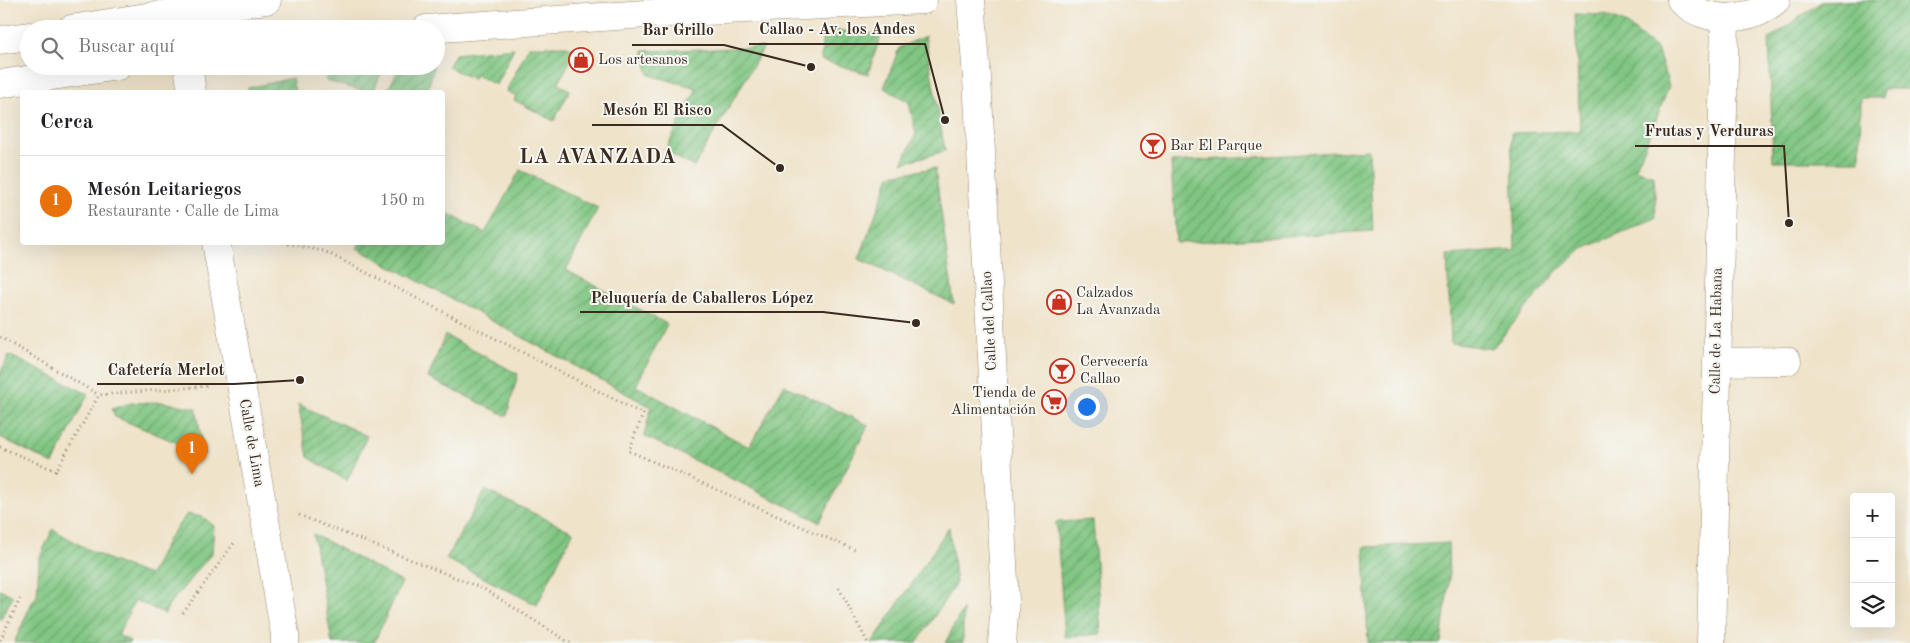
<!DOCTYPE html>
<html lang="es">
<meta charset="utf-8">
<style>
:root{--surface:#fff;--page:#f6f6f6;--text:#202124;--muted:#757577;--line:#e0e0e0;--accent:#d93025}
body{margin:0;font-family:"Old Standard TT",serif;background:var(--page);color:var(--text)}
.controls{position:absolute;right:15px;bottom:15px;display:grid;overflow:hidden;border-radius:5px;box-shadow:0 5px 20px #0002}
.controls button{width:45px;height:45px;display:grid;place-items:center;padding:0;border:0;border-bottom:1px solid var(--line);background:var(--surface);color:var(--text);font:25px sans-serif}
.you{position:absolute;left:1086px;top:406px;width:18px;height:18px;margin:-12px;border:4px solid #fff;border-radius:50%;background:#1a73e8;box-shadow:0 0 0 8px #1a73e833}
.badge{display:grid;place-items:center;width:32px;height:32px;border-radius:50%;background:var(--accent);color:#fff;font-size:16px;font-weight:700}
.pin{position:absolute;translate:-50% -41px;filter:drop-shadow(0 1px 2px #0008)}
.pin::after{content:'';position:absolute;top:26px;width:18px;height:15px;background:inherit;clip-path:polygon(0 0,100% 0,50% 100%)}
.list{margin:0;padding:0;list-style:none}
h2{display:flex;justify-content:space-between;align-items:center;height:65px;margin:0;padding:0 20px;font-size:21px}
h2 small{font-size:16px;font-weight:400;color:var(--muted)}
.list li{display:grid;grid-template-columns:32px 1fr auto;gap:15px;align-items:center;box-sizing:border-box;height:90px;padding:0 20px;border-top:1px solid var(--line)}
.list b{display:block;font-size:19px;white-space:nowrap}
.list p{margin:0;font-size:16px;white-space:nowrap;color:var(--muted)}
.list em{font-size:16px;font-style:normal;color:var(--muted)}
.icon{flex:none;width:28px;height:28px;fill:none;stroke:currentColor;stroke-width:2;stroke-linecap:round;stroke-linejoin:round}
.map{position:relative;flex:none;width:1910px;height:643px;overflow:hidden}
.search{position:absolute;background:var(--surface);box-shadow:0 5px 20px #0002;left:20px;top:20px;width:425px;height:55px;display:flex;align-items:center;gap:12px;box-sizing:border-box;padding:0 18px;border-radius:28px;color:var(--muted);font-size:19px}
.panel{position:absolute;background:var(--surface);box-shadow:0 5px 20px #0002;left:20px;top:90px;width:425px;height:155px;border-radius:5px}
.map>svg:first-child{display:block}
.garden{fill:url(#garden-furrows);stroke:#5e7850}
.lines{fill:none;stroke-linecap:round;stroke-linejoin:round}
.pedestrian-casing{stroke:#958674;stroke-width:29}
.minor-casing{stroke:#958674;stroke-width:29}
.tertiary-casing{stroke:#958674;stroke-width:29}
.secondary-casing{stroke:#958674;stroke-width:29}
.path{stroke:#958674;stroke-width:3;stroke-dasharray:1 4;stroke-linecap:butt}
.pedestrian{stroke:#fff;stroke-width:28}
.minor{stroke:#fff;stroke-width:28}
.tertiary{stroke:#fff;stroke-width:28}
.secondary{stroke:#fff;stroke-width:28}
.labels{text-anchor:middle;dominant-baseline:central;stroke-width:4;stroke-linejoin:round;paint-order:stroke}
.poi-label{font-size:15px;fill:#3b2a1e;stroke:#f6f6f2;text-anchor:start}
.street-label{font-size:15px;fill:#3b2a1e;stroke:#f6f6f2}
.district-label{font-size:20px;font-weight:bold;letter-spacing:1px;fill:#3b2a1e;stroke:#f6f6f2}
.leader{fill:none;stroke:#3b2a1e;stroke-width:2}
.callout-dot{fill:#3b2a1e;stroke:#f6f6f2;stroke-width:2}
.callout-label{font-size:16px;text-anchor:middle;font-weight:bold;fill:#3b2a1e;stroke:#f6f6f2;stroke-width:4;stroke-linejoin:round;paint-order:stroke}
</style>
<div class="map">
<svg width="1910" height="643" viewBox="0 0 1910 643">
<defs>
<pattern id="garden-furrows" width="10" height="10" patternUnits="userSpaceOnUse" patternTransform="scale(1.25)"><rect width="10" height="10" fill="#80c682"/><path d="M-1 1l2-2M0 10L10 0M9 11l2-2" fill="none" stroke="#6aa16a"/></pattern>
</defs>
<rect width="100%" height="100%" fill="#f6f6f2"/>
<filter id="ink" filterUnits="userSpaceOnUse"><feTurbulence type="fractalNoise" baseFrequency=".02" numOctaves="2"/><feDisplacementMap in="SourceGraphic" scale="10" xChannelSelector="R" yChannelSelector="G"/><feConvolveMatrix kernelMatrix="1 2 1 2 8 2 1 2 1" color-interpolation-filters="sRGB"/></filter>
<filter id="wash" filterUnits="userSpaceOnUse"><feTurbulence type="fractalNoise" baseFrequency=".0096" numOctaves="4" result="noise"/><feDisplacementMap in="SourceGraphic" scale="20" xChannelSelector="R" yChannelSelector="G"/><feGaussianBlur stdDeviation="1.12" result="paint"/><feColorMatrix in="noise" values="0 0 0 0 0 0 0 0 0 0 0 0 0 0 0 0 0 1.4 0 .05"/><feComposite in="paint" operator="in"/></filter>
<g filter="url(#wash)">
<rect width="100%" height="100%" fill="#efe3c9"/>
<path class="garden" d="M1868,0H1910V89H1883V98H1861L1860,161H1773L1769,39L1821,2Z
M1575,14L1605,15L1625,23L1657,49L1669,86L1649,138L1635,169L1654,176L1656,218L1583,249L1557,271L1492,349L1451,343L1447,255L1515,250L1511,133L1580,131Z
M823,29L881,35L868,74L821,60Z
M925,36L945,151L902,163L916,134L909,102L884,88L899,48Z
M529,46H567L576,50L558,84L570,90L554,121L514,100L516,96L506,91Z
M764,47L694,167L665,151L697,88L649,75L643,51Z
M514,48L496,85L476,75L473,79L448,67L455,54Z
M384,66L373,92H367L326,81V71Z
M400,66H434L427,92H387Z
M292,78L295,92H248V88Z
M1369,150L1373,231L1176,243L1171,162Z
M935,168L954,304L859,259L890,175Z
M520,170L598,208L566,270L667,324L636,386L749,447L784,385L868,425L820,522L644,436L651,407L357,248L360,243L442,242L443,211L485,233Z
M445,335L518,374L507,416L428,378Z
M9,355L88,394L53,464L0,437V373Z
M162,402L196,408L204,454L115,417L112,409L131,403Z
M298,404L367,436L347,481L308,457Z
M485,490L573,532L537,605L446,559Z
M187,514L203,517L214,526L212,553L168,606L165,614L135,600L118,635L130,641L129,643H14L33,600L37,596L39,559L53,529C85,549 115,564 150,575L168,539Z
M1093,520L1101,634L1065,637L1056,522Z
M949,527L956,583L917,643H872Z
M313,534L402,582L374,643H332Z
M1448,543L1449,580L1441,643H1368L1364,547Z
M0,589L13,596L0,620Z
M963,609V643H945Z"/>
</g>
<g filter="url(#ink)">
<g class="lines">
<defs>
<path id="pedestrian" d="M1717,362L1787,361"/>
<path id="minor" d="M188,66L192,92
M216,242L285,634V643
M1711,643L1725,18"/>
<path id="tertiary" d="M971,0L977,78L1005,600L1002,643"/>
<path id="secondary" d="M1681,0C1706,25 1751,22 1776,0
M71,29L178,12L267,0
M426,29L646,14L923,0
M0,40L29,36
M0,84L118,66"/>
</defs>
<use href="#pedestrian" class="pedestrian-casing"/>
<use href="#minor" class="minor-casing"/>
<use href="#tertiary" class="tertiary-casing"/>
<use href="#secondary" class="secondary-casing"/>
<path class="path" d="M278,242L324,251L643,414L629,451L857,551
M0,337L99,395
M0,447L56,471L99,395L207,386
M299,515L484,589L570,643
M839,588L868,643
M183,613L234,543
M0,640L20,599"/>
<use href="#pedestrian" class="pedestrian"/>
<use href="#minor" class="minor"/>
<use href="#tertiary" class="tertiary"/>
<use href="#secondary" class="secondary"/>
</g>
</g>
<defs>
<symbol id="shop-ring" viewBox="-11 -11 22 22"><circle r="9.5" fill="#f6f6f2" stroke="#c8321e" stroke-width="1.5"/><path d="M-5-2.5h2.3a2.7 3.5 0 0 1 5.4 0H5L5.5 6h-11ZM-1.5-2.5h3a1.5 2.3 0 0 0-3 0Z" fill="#c8321e"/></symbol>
<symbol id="bar-ring" viewBox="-11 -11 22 22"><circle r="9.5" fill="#f6f6f2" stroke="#c8321e" stroke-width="1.5"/><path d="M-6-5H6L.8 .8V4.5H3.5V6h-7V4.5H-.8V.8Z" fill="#c8321e"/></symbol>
<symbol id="supermarket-ring" viewBox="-11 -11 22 22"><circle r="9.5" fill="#f6f6f2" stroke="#c8321e" stroke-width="1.5"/><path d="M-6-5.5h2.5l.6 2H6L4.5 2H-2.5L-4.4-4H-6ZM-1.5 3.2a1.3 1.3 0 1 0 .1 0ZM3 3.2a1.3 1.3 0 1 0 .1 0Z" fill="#c8321e"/></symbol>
</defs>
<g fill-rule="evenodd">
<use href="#shop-ring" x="567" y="46" width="28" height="28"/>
<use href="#bar-ring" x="1139" y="132" width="28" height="28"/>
<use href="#shop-ring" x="1045" y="288" width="28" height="28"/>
<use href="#bar-ring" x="1048" y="357" width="28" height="28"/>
<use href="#supermarket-ring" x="1040" y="388" width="28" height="28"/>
</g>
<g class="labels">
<g class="poi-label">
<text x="598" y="60">Los artesanos</text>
<text x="1170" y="146">Bar El Parque</text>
<text x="1076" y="293">Calzados<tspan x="1076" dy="17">La Avanzada</tspan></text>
<text x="1080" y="362">Cervecería<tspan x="1080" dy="17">Callao</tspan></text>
<text x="1036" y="393" text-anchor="end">Tienda de<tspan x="1036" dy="17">Alimentación</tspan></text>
</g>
<g class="street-label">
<text transform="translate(990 321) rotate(-93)">Calle del Callao</text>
<text transform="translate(1717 331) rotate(-89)">Calle de La Habana</text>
<text transform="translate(251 443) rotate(80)">Calle de Lima</text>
</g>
<g class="district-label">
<text x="598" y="158">LA AVANZADA</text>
</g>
</g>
<path class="leader" d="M945 120L925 44H749M811 67L724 45H632M780 168L722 125H592M1789 223L1784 146H1635M916 323L823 312H580M300 380L234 384H97"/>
<g class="callout-dot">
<circle cx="945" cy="120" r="5"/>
<circle cx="811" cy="67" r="5"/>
<circle cx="780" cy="168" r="5"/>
<circle cx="1789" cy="223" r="5"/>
<circle cx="916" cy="323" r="5"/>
<circle cx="300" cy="380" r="5"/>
</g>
<g class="callout-label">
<text x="837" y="34">Callao - Av. los Andes</text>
<text x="678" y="35">Bar Grillo</text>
<text x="657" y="115">Mesón El Risco</text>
<text x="1709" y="136">Frutas y Verduras</text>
<text x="702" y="303">Peluquería de Caballeros López</text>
<text x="166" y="375">Cafetería Merlot</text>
</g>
</svg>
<div class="controls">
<button>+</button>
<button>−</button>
<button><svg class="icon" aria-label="layers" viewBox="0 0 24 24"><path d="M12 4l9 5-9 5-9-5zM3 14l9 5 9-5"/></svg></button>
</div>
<div class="you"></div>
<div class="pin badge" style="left:192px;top:474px;background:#e8710a">1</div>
<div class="search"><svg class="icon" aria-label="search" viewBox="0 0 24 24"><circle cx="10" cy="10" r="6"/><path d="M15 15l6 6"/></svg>Buscar aquí</div>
<section class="panel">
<h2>Cerca<small></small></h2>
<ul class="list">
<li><span class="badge" style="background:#e8710a">1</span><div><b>Mesón Leitariegos</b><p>Restaurante · Calle de Lima</p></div><em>150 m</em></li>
</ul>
</section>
</div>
